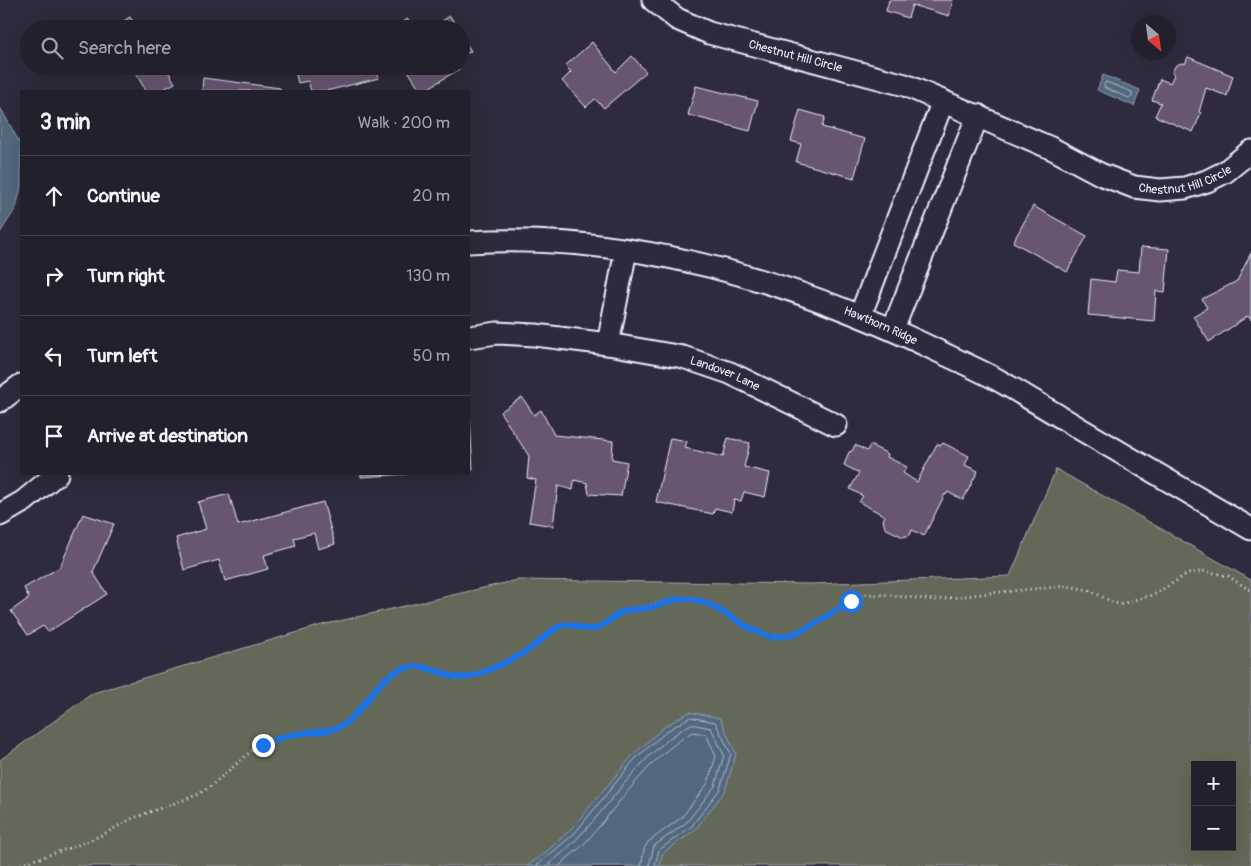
<!DOCTYPE html>
<meta charset="utf-8">
<style>
:root{--surface:#23202e;--page:#2b2836;--text:#f1f3f6;--muted:#a3a3aa;--line:#403e4a}
body{margin:0;font-family:Pangolin,sans-serif;background:var(--page);color:var(--text)}
.controls{position:absolute;right:15px;bottom:15px;display:grid;overflow:hidden;border-radius:0px;box-shadow:0 5px 20px #0002}
.controls button{width:45px;height:45px;display:grid;place-items:center;padding:0;border:0;border-bottom:1px solid var(--line);background:var(--surface);color:var(--text);font:25px sans-serif}
.compass{position:absolute;left:1131px;top:15px;width:45px;height:45px;border-radius:50%;background:var(--surface);box-shadow:0 5px 20px #0002;rotate:151deg}
.stop{position:absolute;width:15px;height:15px;margin:-11px;border:4px solid #1a73e8;border-radius:50%;background:#fff}
.stop.end{background:#1a73e8;border-color:#fff;box-shadow:0 1px 5px #0008}
.list{margin:0;padding:0;list-style:none}
h2{display:flex;justify-content:space-between;align-items:center;height:65px;margin:0;padding:0 20px;font-size:21px}
h2 small{font-size:16px;font-weight:400;color:var(--muted)}
.list li{display:grid;grid-template-columns:32px 1fr auto;gap:15px;align-items:center;box-sizing:border-box;height:80px;padding:0 20px;border-top:1px solid var(--line)}
.list b{display:block;font-size:19px;white-space:nowrap}
.list em{font-size:16px;font-style:normal;color:var(--muted)}
.icon{flex:none;width:28px;height:28px;fill:none;stroke:currentColor;stroke-width:2;stroke-linecap:round;stroke-linejoin:round}
.map{position:relative;flex:none;width:1251px;height:866px;overflow:hidden}
.search{position:absolute;background:var(--surface);box-shadow:0 5px 20px #0002;left:20px;top:20px;width:450px;height:55px;display:flex;align-items:center;gap:12px;box-sizing:border-box;padding:0 18px;border-radius:28px;color:var(--muted);font-size:19px}
.panel{position:absolute;background:var(--surface);box-shadow:0 5px 20px #0002;left:20px;top:90px;width:450px;height:385px;border-radius:0px}
.map>svg:first-child{display:block}
.green{fill:#646759;stroke:#a6aca8;fill-rule:evenodd}
.water{fill:#53687e;stroke:#8f9faf}
.lines{fill:none;stroke-linecap:round;stroke-linejoin:round}
.shore{stroke:#acbac7;stroke-width:1}
.building{fill:#685670;stroke:#e8f1f8}
.street-casing{stroke:#e8f1f8;stroke-width:25}
.path{stroke:#e8f1f8;stroke-width:3;stroke-dasharray:1 4;stroke-linecap:butt}
.street{stroke:#2f2a3d;stroke-width:21}
.route{stroke:#1a73e8;stroke-width:6}
.labels{text-anchor:middle;dominant-baseline:central;stroke-width:5;stroke-linejoin:round;paint-order:stroke}
.street-label{font-size:12px;fill:#e8f1f8;stroke:#2f2a3d}
</style>
<div class="map">
<svg width="1251" height="866" viewBox="0 0 1251 866">
<rect width="100%" height="100%" fill="#2f2a3d"/>
<filter id="ink" filterUnits="userSpaceOnUse"><feTurbulence type="fractalNoise" baseFrequency=".02" numOctaves="2"/><feDisplacementMap in="SourceGraphic" scale="10" xChannelSelector="R" yChannelSelector="G"/><feConvolveMatrix kernelMatrix="1 2 1 2 8 2 1 2 1" color-interpolation-filters="sRGB"/></filter>
<g filter="url(#ink)">
<path class="green" d="M1056,469L1251,580V866H0V760L93,693L322,625L518,580L812,584L1010,576ZM1195,765H1232V847H1195Z"/>
<path class="water" d="M1103,75L1140,90L1134,106L1097,90Z
M0,107L21,145V187L16,208L0,233Z
M689,712L720,718L736,754L725,791L695,830L662,854L660,866H527L545,853L570,830L632,756L664,727Z"/>
<g class="lines">
<path class="shore" d="M1106,82L1132,92V97L1129,98L1105,88L1104,86Z
M536,866L574,834L635,759L667,731L690,717L715,722L731,754L720,789L691,827L659,850L655,866
M546,866C602,826 630,758 691,724L711,728L724,755L715,786L687,822L654,846L649,866
M559,866C567,858 577,851 585,843C621,803 645,761 692,732L706,734L716,756L708,783L682,817L648,842L644,849L641,866"/>
</g>
<path class="building" d="M889,0H953L949,16L912,5L908,18L886,11Z
M450,16L458,29H429Z
M130,17L137,29H111Z
M408,19L414,29H392Z
M461,35L471,51L461,57Z
M592,42L616,72L632,56L646,72L604,108L595,99L586,107L562,81L571,72L565,66Z
M1188,57L1233,76L1227,96L1206,88L1199,112L1201,113L1193,132L1155,116L1161,103L1152,100L1160,79L1170,83L1174,75L1172,72L1176,65L1182,63L1185,64Z
M118,66H165L175,83L160,91H146L132,67L122,73Z
M294,66H376L379,78L326,91H311L308,81L298,83Z
M405,66H457L459,69L424,91H421Z
M203,78L280,88V91H202Z
M696,86L758,101L750,131L688,115Z
M800,110L825,117L822,127L865,139L854,178L796,162L801,144L791,141Z
M1033,206L1087,236L1067,272L1013,242Z
M1141,247L1169,249L1165,292L1156,291L1154,321L1088,315L1091,279L1115,282L1117,270L1139,272Z
M1251,253V320L1248,316L1209,342L1193,316L1207,308L1202,299L1237,281Z
M522,397L534,415L541,410L554,435L613,441L612,459L627,462L621,496L589,494L587,483L574,480L573,490L558,486L553,526L529,522L536,480L527,478L529,456L500,412Z
M469,420H470L473,470H469Z
M670,438L687,441L685,448L723,457L728,438L750,443L744,467L770,473L765,497L744,492L741,501L734,500L732,512L715,508L713,514L656,502Z
M943,443L969,456L965,465L978,471L963,500L948,492L946,495L945,494L924,536L912,530L910,535L903,537L885,528L883,520L885,516L859,502L863,496L850,489L859,473L844,465L849,452L852,451L855,445L867,451L870,445L888,454L887,457L907,467L903,473L917,482L937,444L941,445Z
M361,474H406L361,477Z
M229,494L238,525L323,502L335,544L318,549L314,533L294,538L296,546L264,555L268,569L225,581L219,560L184,570L176,538L206,529L198,502Z
M83,514L114,524L93,572L107,594L48,632L43,626L28,635L11,611L29,598L24,588L60,567Z"/>
<g class="lines">
<defs>
<g id="street">
<path id="s1" d="M653,0L677,19L709,33L905,85L1053,149L1100,174L1134,187L1160,190L1185,188L1207,181L1225,172L1251,151"/>
<path id="s2" d="M469,242C633,232 794,281 940,352C959,361 979,370 998,380C1026,396 1054,413 1082,430C1138,463 1195,496 1251,529"/>
<path d="M860,316L943,101"/>
<path d="M893,329L978,115"/>
<path id="s3" d="M469,337L497,333L535,335L608,344L683,357L730,373L836,425"/>
<path d="M608,344L626,250"/>
<path d="M0,401L21,385"/>
<path d="M0,515L24,501L57,474"/>
</g>
</defs>
<use href="#street" class="street-casing"/>
<path class="path" d="M16,866L84,843L104,834L131,819L197,795L211,786L249,753L263,745L292,734L332,730L342,725L354,715L383,681L399,670L409,667L429,668L457,678H466L496,666L526,652L562,625L570,624L584,629H592L601,626L618,614L628,610L648,607L667,601L690,598L711,605L762,634L772,636L791,634L809,627L857,597L867,594L888,595L935,600L989,593L1067,586L1089,590L1114,603L1121,604L1155,594L1187,574L1205,571L1228,576L1251,591"/>
<use href="#street" class="street"/>
</g>
</g>
<g class="lines" filter="url(#ink)">
<path class="route" d="M263,745C272,741 282,737 291,735C308,731 328,734 343,725C365,711 374,681 399,670C430,657 448,686 476,675C494,668 513,660 530,649C540,642 549,631 560,626C572,621 581,631 593,629C604,627 612,617 622,612C630,609 639,609 648,608C659,606 669,600 680,599C695,597 707,603 719,610C733,617 747,628 762,634C792,646 827,615 851,601"/>
</g>
<g class="labels">
<g class="street-label">
<text stroke="none"><textPath href="#s1" startOffset="155">Chestnut Hill Circle</textPath></text>
<text stroke="none"><textPath href="#s1" startOffset="572">Chestnut Hill Circle</textPath></text>
<text stroke="none"><textPath href="#s2" startOffset="424">Hawthorn Ridge</textPath></text>
<text stroke="none"><textPath href="#s3" startOffset="261">Landover Lane</textPath></text>
</g>
</g>
</svg>
<div class="controls">
<button>+</button>
<button>−</button>
</div>
<svg class="compass" viewBox="-18 -18 36 36"><path d="M0-13l5 13h-10z" fill="#e53935"/><path d="M0 13l5-13h-10z" fill="#a3a3aa"/></svg>
<div class="stop" style="left:851px;top:601px"></div>
<div class="stop end" style="left:263px;top:745px"></div>
<div class="search"><svg class="icon" aria-label="search" viewBox="0 0 24 24"><circle cx="10" cy="10" r="6"/><path d="M15 15l6 6"/></svg>Search here</div>
<section class="panel">
<h2>3 min<small>Walk · 200 m</small></h2>
<ul class="list">
<li><svg class="icon" aria-label="ahead" viewBox="0 0 24 24"><path d="M12 20V5M6 11l6-6 6 6"/></svg><div><b>Continue</b></div><em>20 m</em></li>
<li><svg class="icon" aria-label="right" viewBox="0 0 24 24"><path d="M7 20v-9h11M14 6l5 5-5 5"/></svg><div><b>Turn right</b></div><em>130 m</em></li>
<li><svg class="icon" aria-label="left" viewBox="0 0 24 24"><path d="M17 20v-9H6M10 6l-5 5 5 5"/></svg><div><b>Turn left</b></div><em>50 m</em></li>
<li><svg class="icon" aria-label="arrive" viewBox="0 0 24 24"><path d="M6 21V4h12l-3 4 3 4H6"/></svg><div><b>Arrive at destination</b></div></li>
</ul>
</section>
</div>
